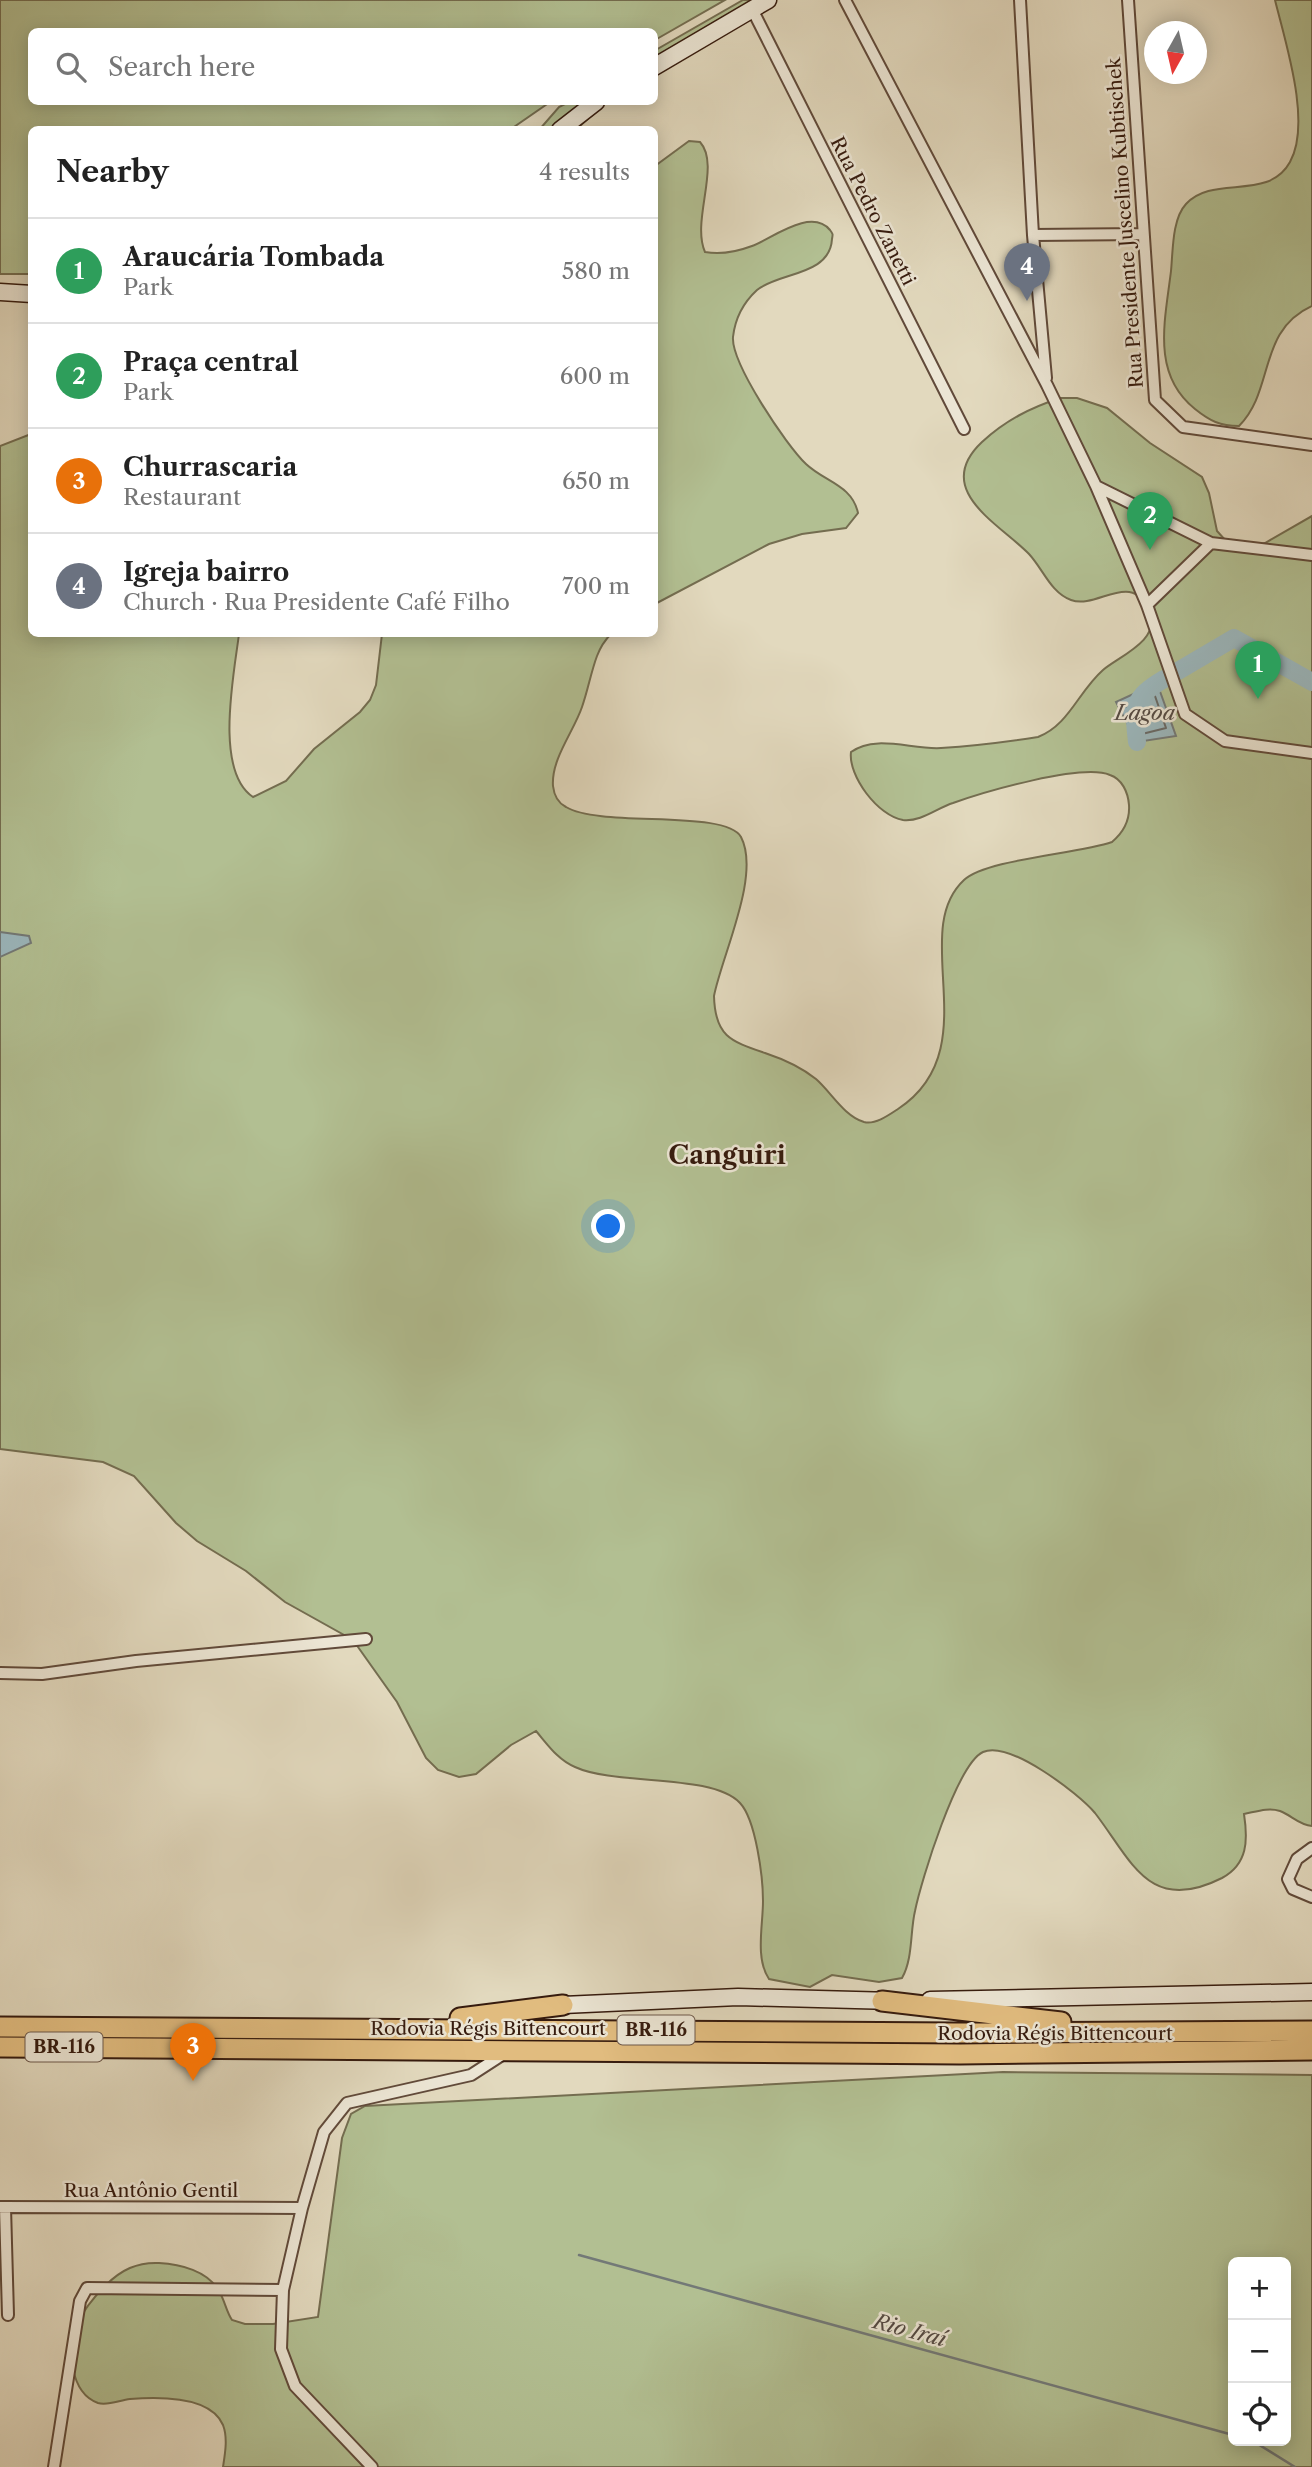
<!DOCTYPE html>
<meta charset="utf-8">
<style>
:root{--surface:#fff;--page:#f2f2f2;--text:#222;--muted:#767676;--line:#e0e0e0;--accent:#8f2418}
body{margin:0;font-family:"Libre Caslon Text",serif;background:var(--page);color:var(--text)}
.controls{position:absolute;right:21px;bottom:21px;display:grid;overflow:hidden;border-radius:10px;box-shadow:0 4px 18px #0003}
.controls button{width:63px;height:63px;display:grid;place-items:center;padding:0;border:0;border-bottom:2px solid var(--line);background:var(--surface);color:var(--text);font:35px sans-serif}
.compass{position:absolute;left:1144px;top:21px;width:63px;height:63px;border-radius:50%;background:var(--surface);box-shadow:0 4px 18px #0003;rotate:188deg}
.you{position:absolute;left:609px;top:1227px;width:24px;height:24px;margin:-18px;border:5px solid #fff;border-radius:50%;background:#1a73e8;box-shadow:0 0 0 10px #1a73e833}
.badge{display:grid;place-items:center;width:46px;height:46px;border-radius:50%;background:var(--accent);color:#fff;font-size:23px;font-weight:700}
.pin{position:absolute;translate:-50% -58px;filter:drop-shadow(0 2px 4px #0008)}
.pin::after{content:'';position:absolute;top:37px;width:24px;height:21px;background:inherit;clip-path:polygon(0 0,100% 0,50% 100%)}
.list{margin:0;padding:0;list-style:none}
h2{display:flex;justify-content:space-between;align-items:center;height:91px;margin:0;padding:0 28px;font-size:30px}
h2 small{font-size:23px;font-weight:400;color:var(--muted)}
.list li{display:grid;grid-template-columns:46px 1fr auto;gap:21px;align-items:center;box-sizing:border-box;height:105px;padding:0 28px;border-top:2px solid var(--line)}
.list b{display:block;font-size:26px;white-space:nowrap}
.list p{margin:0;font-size:23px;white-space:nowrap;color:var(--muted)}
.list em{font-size:23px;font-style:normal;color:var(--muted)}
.icon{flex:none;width:38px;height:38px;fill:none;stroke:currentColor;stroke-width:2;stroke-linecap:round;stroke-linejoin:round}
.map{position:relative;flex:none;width:1312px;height:2467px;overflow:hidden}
.search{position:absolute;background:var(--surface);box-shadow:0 4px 18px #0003;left:28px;top:28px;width:630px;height:77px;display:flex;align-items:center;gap:18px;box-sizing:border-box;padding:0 24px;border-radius:10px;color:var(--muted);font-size:26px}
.panel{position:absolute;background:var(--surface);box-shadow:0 4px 18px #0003;left:28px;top:126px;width:630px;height:511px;border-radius:10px}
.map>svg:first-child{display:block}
.green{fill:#b2bf92;stroke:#746d50;stroke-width:2;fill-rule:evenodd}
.water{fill:#9bb7bd;stroke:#737977;stroke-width:2}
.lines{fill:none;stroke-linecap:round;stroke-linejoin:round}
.shore{stroke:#686966;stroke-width:2}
.stream{stroke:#737977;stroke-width:2.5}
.river{stroke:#9bb7bd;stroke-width:18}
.street-casing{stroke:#614a3a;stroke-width:14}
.secondary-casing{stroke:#361b0e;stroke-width:19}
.highway-casing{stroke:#361b0e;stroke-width:23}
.street{stroke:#ece6d5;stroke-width:10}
.secondary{stroke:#ece6d5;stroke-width:16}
.highway{stroke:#e1bc7f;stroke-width:19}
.labels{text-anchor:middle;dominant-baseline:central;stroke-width:5;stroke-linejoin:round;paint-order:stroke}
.shield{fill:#ece6d5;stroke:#6d584a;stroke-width:2}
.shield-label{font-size:18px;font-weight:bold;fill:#361b0e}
.street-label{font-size:19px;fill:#361b0e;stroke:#ece6d5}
.water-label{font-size:21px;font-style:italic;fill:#544a43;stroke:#ece6d5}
.district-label{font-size:26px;font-weight:bold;fill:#361b0e;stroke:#ece6d5}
</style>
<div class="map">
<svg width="1312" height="2467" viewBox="0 0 1312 2467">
<rect width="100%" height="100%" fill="#e2d9be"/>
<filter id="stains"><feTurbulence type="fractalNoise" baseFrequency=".00286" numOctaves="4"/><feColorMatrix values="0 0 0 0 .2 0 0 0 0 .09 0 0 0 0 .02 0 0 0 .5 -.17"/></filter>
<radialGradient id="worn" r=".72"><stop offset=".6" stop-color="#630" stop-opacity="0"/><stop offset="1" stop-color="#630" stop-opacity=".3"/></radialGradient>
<path class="green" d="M0,0H725L655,40L654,32H32V102H550L511,129L32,130L31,274H0Z
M743,0H758L655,65L654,51Z
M1275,0H1312V306C1257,331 1275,390 1239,426C1220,426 1210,421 1195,409C1151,374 1165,321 1171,271C1173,251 1172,219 1186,204C1213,174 1268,202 1290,162C1312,123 1285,41 1275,0Z
M569,102H607L581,125L582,129L539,130L559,107Z
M689,141L700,142C721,165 691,221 705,252C721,255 736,252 752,246C771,239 811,207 830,230C833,234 833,234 832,239C830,276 779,272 757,290C744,302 735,319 733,337C731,363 786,445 806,464C825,482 852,485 858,513L846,528L802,534L769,544L655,604V166Z
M1060,398H1077L1107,408L1150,443L1202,477L1209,493L1217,531L1226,541L1255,546L1265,543L1312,516V1826C1299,1825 1291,1815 1280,1811C1268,1807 1255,1812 1244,1814C1248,1840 1248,1864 1222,1878C1149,1915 1132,1861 1095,1813C1078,1793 1009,1740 983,1752C957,1764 921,1881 915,1911C910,1932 913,1959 902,1978L879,1982L832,1975L810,1987L769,1979C755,1958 763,1926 763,1901C763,1878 756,1820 740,1803C712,1773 616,1786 575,1767C558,1760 548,1745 536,1731L511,1745L476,1774L459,1777L438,1770L426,1758L397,1702L353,1640L285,1602L246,1571L197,1541L176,1523L134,1476L103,1462L0,1449V446L31,434L32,634H239C234,674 214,771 253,797L286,781L314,749L360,712L370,700L376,685L382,634H611C605,640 600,648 597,656C591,672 588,690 582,707C574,731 551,759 553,786C554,795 558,803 566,807C601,828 726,809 741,837C761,875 722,955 714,996C715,1036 730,1041 765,1053C783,1059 801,1067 816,1079C831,1092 844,1116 864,1122C875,1125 889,1115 898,1109C989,1049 907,933 964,880C987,859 1077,854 1112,842C1124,832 1130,820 1129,805C1128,792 1122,779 1110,775C1082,763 984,792 953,803C937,808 921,822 903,820C878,816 848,776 851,752C876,734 912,750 941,748C973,746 1006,742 1038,737C1069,725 1078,692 1103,670C1118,657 1161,640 1150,613C1132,568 1098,610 1071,600C1051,593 1043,569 1029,554C1000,524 931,490 982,442C1006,420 1030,408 1060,398Z
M1003,2072L1312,2075V2467H223C225,2454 228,2438 223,2425C210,2395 156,2397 130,2399C120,2400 108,2406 98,2403C70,2393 66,2347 77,2324C84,2309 95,2296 106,2285C121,2270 137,2262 159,2263C180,2264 208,2271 219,2291C225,2301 226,2311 232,2320L245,2324H273L318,2317L342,2138L351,2114L365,2106ZM1233,2262H1286V2441H1233Z"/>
<path class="water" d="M1157,683L1176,736L1137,742L1116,702Z
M0,932L29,936L31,943L0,957Z"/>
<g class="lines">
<path class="shore" d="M1150,694L1155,696L1166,728L1142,734L1127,706Z"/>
<path class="stream" d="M579,2255L1233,2435
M1253,2441L1295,2467"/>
<path class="river" d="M1178,671L1234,638L1312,682
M1137,742C1133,707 1132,698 1164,679"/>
<defs>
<path id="street" d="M845,0L1047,385L1096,486L1147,605L1185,714L1225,741L1312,753
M1020,0L1033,235L1046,378
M1128,0L1155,400L1183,427L1312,445
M752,9L964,429
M1033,235L1143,234
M1096,486L1211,543
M1147,605L1211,543L1312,555
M0,1673L42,1674L136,1661L366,1639
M1312,1848L1297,1859L1288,1879L1293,1889L1312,1897
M0,2207L302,2208
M5,2207L8,2315
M54,2467L80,2301L87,2288L283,2290
M372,2467L295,2386L281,2349L283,2290L302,2208L324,2132L347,2103L471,2075L505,2053"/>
<path id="secondary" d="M654,67L768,0
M560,130L596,102
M0,292L32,294
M930,2000L1312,1992
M563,2005L738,1997L893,2001"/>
<path id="highway" d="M882,2001L1061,2022
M460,2018L563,2005
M0,2027L957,2033L1312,2031
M0,2047L960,2054L1312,2050"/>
</defs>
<use href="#street" class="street-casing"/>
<use href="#secondary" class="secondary-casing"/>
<use href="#highway" class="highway-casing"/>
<use href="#street" class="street"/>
<use href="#secondary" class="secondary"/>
<use href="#highway" class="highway"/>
</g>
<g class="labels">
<g class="shield">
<rect x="617.5" y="2015.5" width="77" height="29" rx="5"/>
<rect x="25.5" y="2032.5" width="77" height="29" rx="5"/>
</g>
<g class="shield-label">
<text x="656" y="2030">BR-116</text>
<text x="64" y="2047">BR-116</text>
</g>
<g class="street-label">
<text transform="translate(873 211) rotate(63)">Rua Pedro Zanetti</text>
<text transform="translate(1125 223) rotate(-94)">Rua Presidente Juscelino Kubtischek</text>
<text x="488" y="2028">Rodovia Régis Bittencourt</text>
<text x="1055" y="2033">Rodovia Régis Bittencourt</text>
<text x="151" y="2190">Rua Antônio Gentil</text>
</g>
<g class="water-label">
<text x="1145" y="712">Lagoa</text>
<text transform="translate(910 2330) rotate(15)">Rio Iraí</text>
</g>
<g class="district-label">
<text x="727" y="1155">Canguiri</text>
</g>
</g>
<rect width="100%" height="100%" filter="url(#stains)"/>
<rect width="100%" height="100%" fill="url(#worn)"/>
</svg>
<div class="controls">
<button>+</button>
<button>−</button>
<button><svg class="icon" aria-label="locate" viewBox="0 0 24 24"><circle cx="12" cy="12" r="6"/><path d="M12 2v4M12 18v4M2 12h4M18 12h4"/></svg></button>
</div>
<svg class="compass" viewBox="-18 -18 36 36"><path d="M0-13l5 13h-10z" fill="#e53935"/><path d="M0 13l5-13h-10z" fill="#767676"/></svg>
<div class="you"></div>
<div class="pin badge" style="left:1258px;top:699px;background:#2e9e5b">1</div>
<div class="pin badge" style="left:1150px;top:550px;background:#2e9e5b">2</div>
<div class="pin badge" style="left:193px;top:2081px;background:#e8710a">3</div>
<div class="pin badge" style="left:1027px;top:301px;background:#6b7280">4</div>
<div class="search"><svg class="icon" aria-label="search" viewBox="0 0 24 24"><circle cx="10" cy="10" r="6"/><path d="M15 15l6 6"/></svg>Search here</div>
<section class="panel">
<h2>Nearby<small>4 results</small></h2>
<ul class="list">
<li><span class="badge" style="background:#2e9e5b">1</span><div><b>Araucária Tombada</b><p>Park</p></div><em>580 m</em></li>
<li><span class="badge" style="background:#2e9e5b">2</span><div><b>Praça central</b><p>Park</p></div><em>600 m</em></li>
<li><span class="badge" style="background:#e8710a">3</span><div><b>Churrascaria</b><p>Restaurant</p></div><em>650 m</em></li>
<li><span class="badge" style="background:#6b7280">4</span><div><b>Igreja bairro</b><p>Church · Rua Presidente Café Filho</p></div><em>700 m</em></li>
</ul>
</section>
</div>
